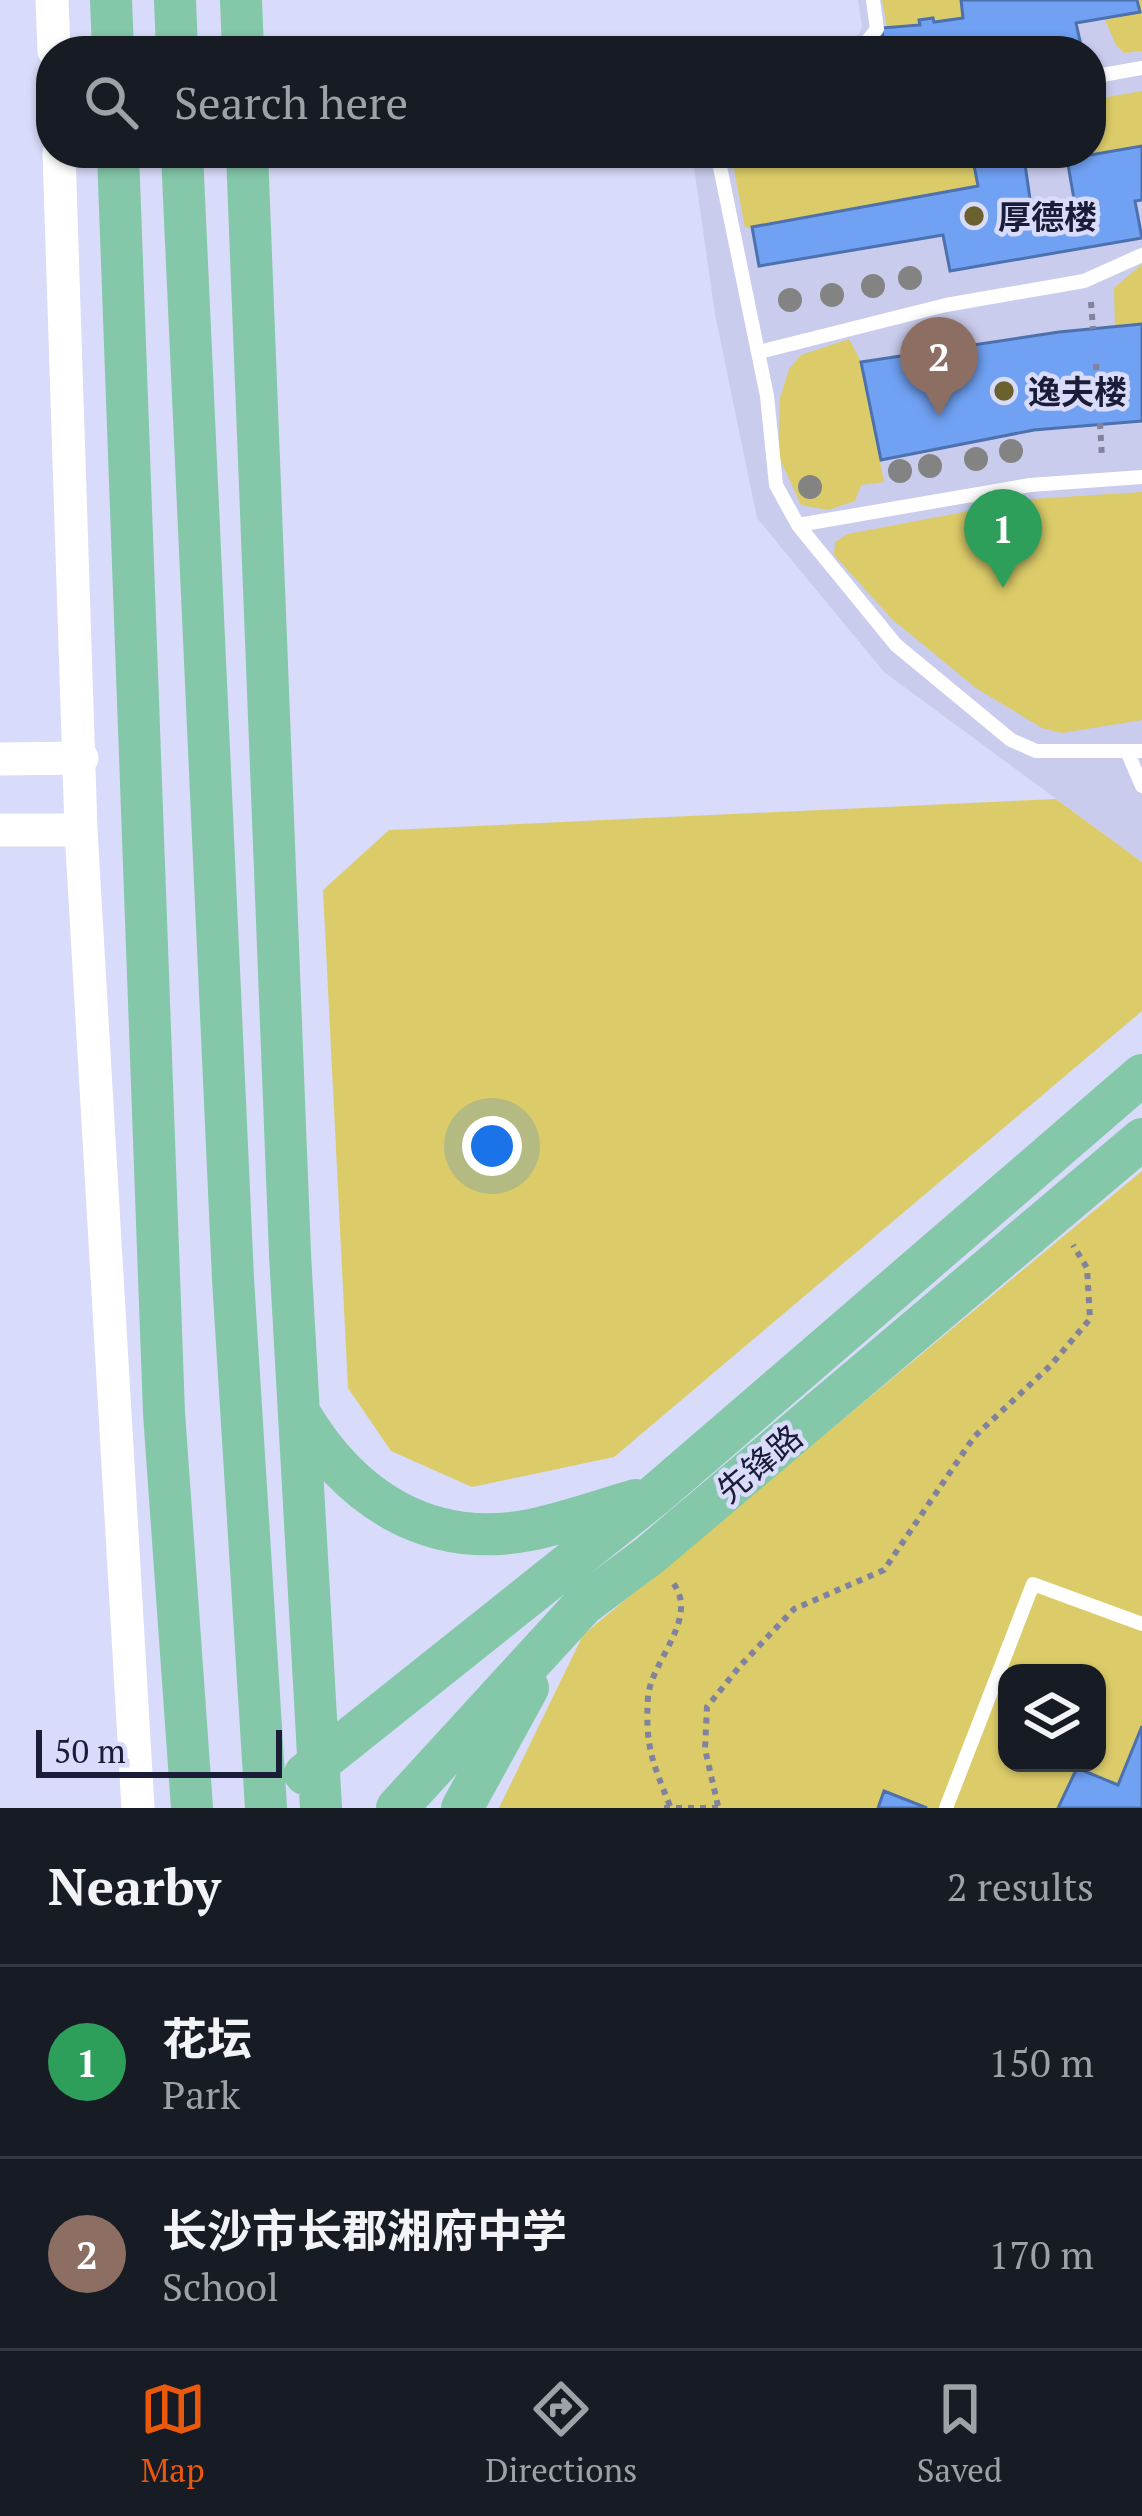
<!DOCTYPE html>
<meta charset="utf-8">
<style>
:root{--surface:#171b24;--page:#20242c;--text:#f1f3f6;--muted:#9ea1a6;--line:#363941;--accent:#ea580c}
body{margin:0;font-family:"PT Serif","Noto Sans SC",serif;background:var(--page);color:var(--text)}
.controls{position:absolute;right:36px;bottom:36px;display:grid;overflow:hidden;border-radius:24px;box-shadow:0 3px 9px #0004}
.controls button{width:108px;height:108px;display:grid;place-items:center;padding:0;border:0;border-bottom:3px solid var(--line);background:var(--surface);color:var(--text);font:60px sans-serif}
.scale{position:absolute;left:36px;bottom:30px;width:246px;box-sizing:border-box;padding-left:12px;border:6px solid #1b1c37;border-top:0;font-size:33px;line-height:42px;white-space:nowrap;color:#1b1c37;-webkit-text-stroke:9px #d8dbf9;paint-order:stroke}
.you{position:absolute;left:492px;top:1146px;width:42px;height:42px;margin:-30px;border:9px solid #fff;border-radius:50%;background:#1a73e8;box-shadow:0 0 0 18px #1a73e833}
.badge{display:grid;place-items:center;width:78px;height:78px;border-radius:50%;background:var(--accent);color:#fff;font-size:39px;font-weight:700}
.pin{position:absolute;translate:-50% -99px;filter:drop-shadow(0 3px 6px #0008)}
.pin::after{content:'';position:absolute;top:63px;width:42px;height:36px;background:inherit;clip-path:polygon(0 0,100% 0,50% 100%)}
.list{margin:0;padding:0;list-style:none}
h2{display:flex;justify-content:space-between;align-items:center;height:156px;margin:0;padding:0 48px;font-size:51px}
h2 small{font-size:39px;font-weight:400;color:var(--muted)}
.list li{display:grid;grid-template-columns:78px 1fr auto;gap:36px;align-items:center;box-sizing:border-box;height:192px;padding:0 48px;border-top:3px solid var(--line)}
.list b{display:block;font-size:45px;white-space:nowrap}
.list p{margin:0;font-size:39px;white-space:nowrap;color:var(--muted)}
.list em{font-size:39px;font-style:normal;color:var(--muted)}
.icon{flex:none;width:66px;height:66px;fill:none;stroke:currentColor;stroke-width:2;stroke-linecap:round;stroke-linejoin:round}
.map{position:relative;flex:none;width:1142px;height:1808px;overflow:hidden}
.search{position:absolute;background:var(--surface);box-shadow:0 3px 9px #0004;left:36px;right:36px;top:36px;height:132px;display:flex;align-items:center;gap:30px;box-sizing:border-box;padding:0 42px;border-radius:48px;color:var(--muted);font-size:45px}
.sheet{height:540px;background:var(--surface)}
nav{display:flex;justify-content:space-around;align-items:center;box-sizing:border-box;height:168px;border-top:3px solid var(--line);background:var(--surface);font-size:33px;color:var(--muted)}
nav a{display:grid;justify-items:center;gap:6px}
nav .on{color:var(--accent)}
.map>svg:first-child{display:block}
.built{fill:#c9ccec}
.green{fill:#dccc69;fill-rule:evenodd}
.building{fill:#70a1f3;stroke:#4d71ae;stroke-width:3}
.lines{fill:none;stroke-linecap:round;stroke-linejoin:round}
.path{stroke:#80829e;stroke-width:6;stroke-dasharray:6 6;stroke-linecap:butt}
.service{stroke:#fff;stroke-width:14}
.tertiary{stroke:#fff;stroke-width:33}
.primary{stroke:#84c7a9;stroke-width:42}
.tree{fill:#848383}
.poi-dot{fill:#6a612e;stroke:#d8dbf9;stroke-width:4.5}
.labels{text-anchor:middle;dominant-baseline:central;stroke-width:9;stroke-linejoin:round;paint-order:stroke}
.poi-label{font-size:33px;font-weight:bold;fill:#1b1c37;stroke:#d8dbf9;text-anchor:start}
.street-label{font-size:33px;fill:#1b1c37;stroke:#d8dbf9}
</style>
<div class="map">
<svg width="1142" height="1808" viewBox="0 0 1142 1808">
<rect width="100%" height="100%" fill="#d8dbf9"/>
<path class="built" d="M858,0H1142V862L884,672L757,518L715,314L692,153H1091V51H832L859,34L862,26Z"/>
<path class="green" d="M882,0H961L963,18L920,20V25L896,29L894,25L887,27Z
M1137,0H1142V51L1124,53L1116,45L1104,18L1139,12Z
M1142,91V146L1067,159L1066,153H1091V100Z
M796,153H1019L1020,157L975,165L978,186L745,228L733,164Z
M1142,264V324L1115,326L1114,288Z
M849,339L861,362L884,482L861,485L855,501L828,510L801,505L778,455L780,398L789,369L801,355Z
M1142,492V720L1062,733L1042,728L976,688L893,620L834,555L835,542L848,534L1032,499Z
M1056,799L1142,862V1011L614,1457L472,1487L391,1451L348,1388L323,890L389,830Z
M1142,1171V1808H499L583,1635ZM1007,1673H1097V1763H1007Z"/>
<path class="building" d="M961,0H1137L1140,12L1076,23L1080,41L1035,51H878L876,38L883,36L881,28L920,25L919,20L933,18L934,22L963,18Z
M1142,146V200L1135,201L1142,238L950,271L943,235L759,266L752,227L978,186L974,165L1024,157L1031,206L1074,199L1067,159Z
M1142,324V421L1034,430L881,460L861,362L1059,332Z
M1142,1726V1808H1058L1077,1768L1118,1785Z
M884,1791L927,1808H878Z"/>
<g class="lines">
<path class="path" d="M1091,302L1093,329
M1096,364L1097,383
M1100,423L1102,458
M670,1806C652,1761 645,1746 648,1697C651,1661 700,1618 673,1583
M718,1806L705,1749L707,1707L740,1666L794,1609L884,1570L974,1437L1051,1365L1090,1319L1087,1268L1073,1245
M664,1808H722"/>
<path class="service" d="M871,51L869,39L877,29L873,0
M1091,77L1142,68
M722,153L719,162L767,396L776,485L798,525L896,645L1011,740L1036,751H1142
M759,352L946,305L1084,281L1142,255
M798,525L1030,485L1142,477
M1127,751L1142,786
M946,1808L1033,1584L1142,1624"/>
<path class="tertiary" d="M52,0L54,51
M59,153L81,830L138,1808
M0,759L82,758
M0,830H81"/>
<path class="primary" d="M111,0L113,51
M175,0L177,51
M241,0L243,51
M118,153L164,1413L192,1808
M182,153L233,1279L266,1808
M247,153L290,1254L321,1808
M300,1414C350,1498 428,1550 530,1530C565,1523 601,1510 636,1500
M305,1774L655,1495L1142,1075
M397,1808L583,1605L650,1555L1142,1139
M462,1808L528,1688"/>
</g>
<g class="tree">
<circle cx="910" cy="278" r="12"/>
<circle cx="873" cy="286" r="12"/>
<circle cx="832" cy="295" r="12"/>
<circle cx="790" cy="300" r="12"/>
<circle cx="1011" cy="451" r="12"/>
<circle cx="976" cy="459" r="12"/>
<circle cx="930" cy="466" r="12"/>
<circle cx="900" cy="471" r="12"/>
<circle cx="810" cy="487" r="12"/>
</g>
<g class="poi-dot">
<circle cx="974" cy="216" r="12"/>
<circle cx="1004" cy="391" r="12"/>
</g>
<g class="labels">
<g class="poi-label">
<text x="998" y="216">厚德楼</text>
<text x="1028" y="391">逸夫楼</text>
</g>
<g class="street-label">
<text transform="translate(759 1463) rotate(-40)">先锋路</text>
</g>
</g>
</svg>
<div class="controls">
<button><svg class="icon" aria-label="layers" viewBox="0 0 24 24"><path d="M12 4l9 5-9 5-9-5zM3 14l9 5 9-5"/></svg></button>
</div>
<div class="scale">50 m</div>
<div class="you"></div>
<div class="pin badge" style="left:1003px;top:588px;background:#2e9e5b">1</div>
<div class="pin badge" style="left:939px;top:416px;background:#8d6e63">2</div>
<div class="search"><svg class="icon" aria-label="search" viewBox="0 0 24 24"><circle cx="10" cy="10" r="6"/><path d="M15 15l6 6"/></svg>Search here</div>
</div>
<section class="sheet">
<h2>Nearby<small>2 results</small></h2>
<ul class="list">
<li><span class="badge" style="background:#2e9e5b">1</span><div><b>花坛</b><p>Park</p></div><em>150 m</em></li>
<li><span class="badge" style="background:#8d6e63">2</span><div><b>长沙市长郡湘府中学</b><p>School</p></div><em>170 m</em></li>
</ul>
</section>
<nav>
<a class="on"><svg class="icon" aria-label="map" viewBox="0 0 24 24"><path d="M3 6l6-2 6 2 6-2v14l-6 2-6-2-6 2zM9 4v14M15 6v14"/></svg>Map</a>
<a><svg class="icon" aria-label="directions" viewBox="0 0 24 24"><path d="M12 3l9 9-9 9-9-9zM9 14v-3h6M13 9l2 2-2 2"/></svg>Directions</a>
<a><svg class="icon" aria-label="saved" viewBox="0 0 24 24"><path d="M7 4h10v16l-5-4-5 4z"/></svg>Saved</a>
</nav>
